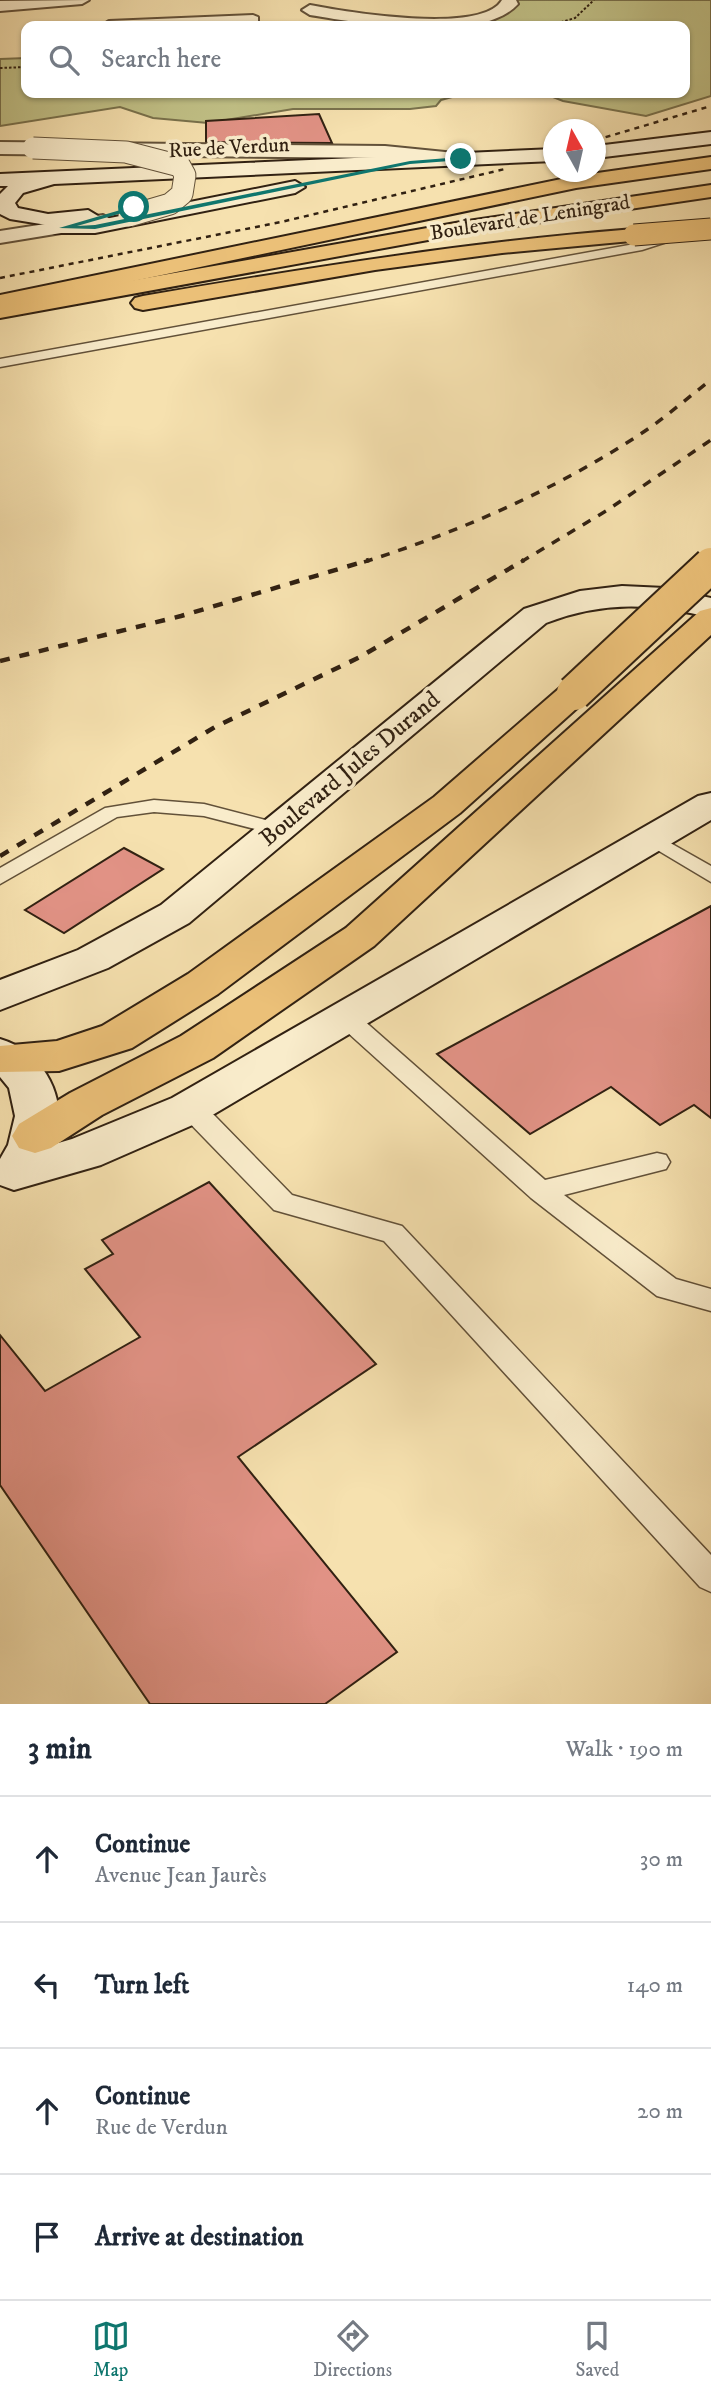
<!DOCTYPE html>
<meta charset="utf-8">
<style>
:root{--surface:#fff;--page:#f6f6f7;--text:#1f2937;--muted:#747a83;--line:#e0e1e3;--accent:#0f766e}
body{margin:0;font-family:"IM FELL DW Pica",serif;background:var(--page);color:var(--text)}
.compass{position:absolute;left:543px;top:119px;width:63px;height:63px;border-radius:50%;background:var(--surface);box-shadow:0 2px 5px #0004;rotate:352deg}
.stop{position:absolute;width:21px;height:21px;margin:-16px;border:5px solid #0f766e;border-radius:50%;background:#fff}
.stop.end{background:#0f766e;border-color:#fff;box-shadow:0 2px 7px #0008}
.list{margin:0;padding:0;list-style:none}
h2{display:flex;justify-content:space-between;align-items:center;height:91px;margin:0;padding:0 28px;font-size:30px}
h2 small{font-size:23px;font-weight:400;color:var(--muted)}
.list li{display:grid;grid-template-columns:46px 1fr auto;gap:21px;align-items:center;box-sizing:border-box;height:126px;padding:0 28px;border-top:2px solid var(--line)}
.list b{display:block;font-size:26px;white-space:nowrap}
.list p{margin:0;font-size:23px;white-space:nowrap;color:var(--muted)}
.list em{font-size:23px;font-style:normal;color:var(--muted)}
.icon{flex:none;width:38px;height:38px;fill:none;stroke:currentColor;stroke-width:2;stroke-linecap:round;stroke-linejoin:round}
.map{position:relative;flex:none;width:711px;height:1704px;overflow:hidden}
.search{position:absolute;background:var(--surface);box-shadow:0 2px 5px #0004;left:21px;right:21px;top:21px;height:77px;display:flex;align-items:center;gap:18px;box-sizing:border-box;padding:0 24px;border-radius:14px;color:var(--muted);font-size:26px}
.sheet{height:595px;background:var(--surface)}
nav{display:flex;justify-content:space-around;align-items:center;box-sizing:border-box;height:98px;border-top:2px solid var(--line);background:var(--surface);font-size:19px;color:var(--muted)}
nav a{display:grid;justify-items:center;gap:4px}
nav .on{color:var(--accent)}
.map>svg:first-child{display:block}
.green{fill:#c1c187;stroke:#79714c;stroke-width:2}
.building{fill:#e19285;stroke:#312112;stroke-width:2}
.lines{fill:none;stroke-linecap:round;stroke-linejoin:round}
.service-casing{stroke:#625139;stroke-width:3}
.minor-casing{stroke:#625139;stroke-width:4}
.tertiary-casing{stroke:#625139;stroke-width:4}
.secondary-casing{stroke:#312112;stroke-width:4}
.primary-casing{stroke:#312112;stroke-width:4}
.trunk-casing{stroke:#312112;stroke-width:4}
.path{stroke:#312112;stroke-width:2;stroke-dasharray:2.5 2;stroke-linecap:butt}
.service{fill:#f9eccb;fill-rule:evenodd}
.minor{fill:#f9eccb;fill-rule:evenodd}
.tertiary{fill:#f9eccb;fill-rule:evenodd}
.secondary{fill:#f9eccb;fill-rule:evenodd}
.primary{fill:#ebc078;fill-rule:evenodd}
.trunk{fill:#ebc078;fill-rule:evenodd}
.rail-far2{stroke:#312112;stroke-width:2.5;stroke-dasharray:5 5;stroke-linecap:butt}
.rail-far1{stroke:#312112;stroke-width:3.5;stroke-dasharray:9 9;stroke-linecap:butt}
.rail{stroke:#312112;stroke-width:4.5;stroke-dasharray:10 10;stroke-linecap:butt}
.tertiary-bridge-casing{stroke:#625139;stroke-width:23;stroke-linecap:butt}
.trunk-bridge-far1-casing{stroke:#312112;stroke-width:23;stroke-linecap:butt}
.trunk-bridge-casing{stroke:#312112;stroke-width:38;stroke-linecap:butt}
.tertiary-bridge{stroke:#f9eccb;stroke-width:21}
.trunk-bridge-far1{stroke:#ebc078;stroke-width:21}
.trunk-bridge{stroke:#ebc078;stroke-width:34}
.route{fill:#0f766e}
.labels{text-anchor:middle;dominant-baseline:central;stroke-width:7;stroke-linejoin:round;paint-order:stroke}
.far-street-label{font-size:21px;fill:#312112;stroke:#f9eccb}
.street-label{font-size:24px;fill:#312112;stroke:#f9eccb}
</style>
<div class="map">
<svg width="711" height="1704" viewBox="0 0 711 1704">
<rect width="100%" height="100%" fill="#f6e1af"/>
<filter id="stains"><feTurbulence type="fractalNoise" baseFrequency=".00286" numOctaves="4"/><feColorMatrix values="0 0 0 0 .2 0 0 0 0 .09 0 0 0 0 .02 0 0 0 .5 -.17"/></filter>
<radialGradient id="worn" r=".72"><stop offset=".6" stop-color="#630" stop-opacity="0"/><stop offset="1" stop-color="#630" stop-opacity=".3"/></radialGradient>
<path class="green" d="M512,0H711V96L646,116L563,101L543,93H685V26H446L486,17Z
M26,58V93H467L441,100L436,106L410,109H293L208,123L153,118L120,107L0,126V59Z"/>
<path class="building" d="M319,114L332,143L206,142V121Z
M124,848L163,869L64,933L25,910Z
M711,906V1118L694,1105L660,1125L611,1087L530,1134L437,1054Z
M209,1182L376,1364L238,1457L397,1652L325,1704H150L0,1485V1335L45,1391L140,1337L85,1269L113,1254L102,1240Z"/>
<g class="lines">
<defs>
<path id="service" d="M672,233L678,237L676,239L642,250L0,367V359L640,243Z
M154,800L204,804L285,825L288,829L278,835L204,816L154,812L117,817L0,884V868L105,808Z
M651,832L711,866V882L644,842L641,838Z
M345,1009L353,1011L545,1180L657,1153L666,1155L670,1162L666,1169L564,1195L676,1279L711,1289V1311L657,1296L531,1198L337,1023L333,1017L337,1011Z
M188,1100L214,1115L292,1195L402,1226L711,1555V1592L700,1587L384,1241L274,1210L176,1109L179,1103Z"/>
<path id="minor" d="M89,0L82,4L0,11V1Z
M502,0H516L518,4C481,45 359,23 310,15L302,10L310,5C346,12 482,35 502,0Z
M253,15L258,17V23L101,26L109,21Z"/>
<path id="tertiary" d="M0,142L385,146L455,153L465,159L455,165L385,158L0,154Z
M103,215L114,221L110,225L0,243V231Z"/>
<path id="secondary" d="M711,132V144L596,158V146Z
M554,149V161L54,184L23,193L15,203L18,208L48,214L88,210L98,216L95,221L295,181L305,187L295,193L95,233H54L53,226L10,219L0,214V194L8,186H0V174Z
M622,586L665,588L711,598V618C653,603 603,601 546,623L189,923L108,968L0,1010V980L78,950L161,905L524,609L580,591Z
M711,793V820L204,1120L101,1165L14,1190L0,1185V1159L8,1145L15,1116L9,1088L0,1077V1039C45,1052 69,1100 55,1144L72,1139L172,1098L698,796Z"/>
<path id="primary" d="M711,185V197L461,234L0,318V304L461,222Z"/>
<path id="trunk" d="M711,157V169L576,188L0,309V295L576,176Z
M634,229L645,235L642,240L502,253L375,270L143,310L135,308L131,303L135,298L143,296C307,268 469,242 634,229Z
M711,608V635L374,946L213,1058L102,1115L51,1148L35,1153L19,1148L12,1136L19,1124L70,1093L181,1036L346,928L700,611Z
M574,683L586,686L591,693L586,700L460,813L218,994L132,1048L59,1071L0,1072V1046L57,1041L102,1026L188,974L434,797L562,686Z"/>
</defs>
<use href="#service" class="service-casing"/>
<use href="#minor" class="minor-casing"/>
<use href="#tertiary" class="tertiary-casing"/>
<use href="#secondary" class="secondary-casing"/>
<use href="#primary" class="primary-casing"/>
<use href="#trunk" class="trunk-casing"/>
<path class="path" d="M548,26L575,18L594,0
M0,68L26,67"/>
<use href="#service" class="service"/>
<use href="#minor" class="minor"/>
<use href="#tertiary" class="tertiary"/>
<use href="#secondary" class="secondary"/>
<use href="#primary" class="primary"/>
<use href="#trunk" class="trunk"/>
<path class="rail-far2" d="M596,140L711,106
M0,278L281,222L505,169"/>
<path class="rail-far1" d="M364,562C459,532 555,490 639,435C664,419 687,398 711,380
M521,562L606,511L711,440"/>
<path class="rail" d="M0,661L181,616L369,560
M0,856L215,727L360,657L524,560"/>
<defs>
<path id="tertiary-bridge" d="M33,148L126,152L180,166L185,175L182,194L170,204L129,216"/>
<path id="trunk-bridge-far1" d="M634,235L711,229"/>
<path id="trunk-bridge" d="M574,693L711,565"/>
</defs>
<use href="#tertiary-bridge" class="tertiary-bridge-casing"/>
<use href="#trunk-bridge-far1" class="trunk-bridge-far1-casing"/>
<use href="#trunk-bridge" class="trunk-bridge-casing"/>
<use href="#tertiary-bridge" class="tertiary-bridge"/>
<use href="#trunk-bridge-far1" class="trunk-bridge-far1"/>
<use href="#trunk-bridge" class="trunk-bridge"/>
</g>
<path class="route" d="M461,157L463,160L410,164L95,229L59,228L134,206L136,209L77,226L95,225L410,161Z"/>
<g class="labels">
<g class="far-street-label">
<text transform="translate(229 148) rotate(-3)">Rue de Verdun</text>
<text transform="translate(530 218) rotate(-9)">Boulevard de Leningrad</text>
</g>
<g class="street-label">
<text transform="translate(350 769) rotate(-40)">Boulevard Jules Durand</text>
</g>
</g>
<rect width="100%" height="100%" filter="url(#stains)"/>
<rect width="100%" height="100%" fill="url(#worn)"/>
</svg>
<svg class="compass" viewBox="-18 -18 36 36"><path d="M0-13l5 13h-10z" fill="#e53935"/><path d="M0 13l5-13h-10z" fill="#747a83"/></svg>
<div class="stop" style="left:134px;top:207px"></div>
<div class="stop end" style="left:461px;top:159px"></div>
<div class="search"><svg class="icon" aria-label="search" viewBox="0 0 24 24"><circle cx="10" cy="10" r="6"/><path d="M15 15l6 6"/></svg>Search here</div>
</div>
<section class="sheet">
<h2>3 min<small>Walk · 190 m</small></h2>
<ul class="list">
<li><svg class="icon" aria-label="ahead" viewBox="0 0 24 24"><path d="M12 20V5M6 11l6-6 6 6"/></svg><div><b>Continue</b><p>Avenue Jean Jaurès</p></div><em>30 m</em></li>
<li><svg class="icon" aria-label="left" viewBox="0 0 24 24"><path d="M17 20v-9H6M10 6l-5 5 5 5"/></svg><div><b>Turn left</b></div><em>140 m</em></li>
<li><svg class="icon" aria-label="ahead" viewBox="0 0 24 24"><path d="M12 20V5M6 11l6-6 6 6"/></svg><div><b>Continue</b><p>Rue de Verdun</p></div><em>20 m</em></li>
<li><svg class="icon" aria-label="arrive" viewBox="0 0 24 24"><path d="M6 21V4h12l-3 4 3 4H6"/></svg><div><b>Arrive at destination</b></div></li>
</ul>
</section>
<nav>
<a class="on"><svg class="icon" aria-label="map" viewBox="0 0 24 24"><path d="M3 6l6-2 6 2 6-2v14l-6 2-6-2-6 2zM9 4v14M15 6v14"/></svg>Map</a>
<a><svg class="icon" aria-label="directions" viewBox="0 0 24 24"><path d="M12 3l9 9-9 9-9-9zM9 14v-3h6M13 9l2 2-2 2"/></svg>Directions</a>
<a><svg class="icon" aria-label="saved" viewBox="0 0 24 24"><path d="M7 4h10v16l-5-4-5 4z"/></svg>Saved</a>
</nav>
